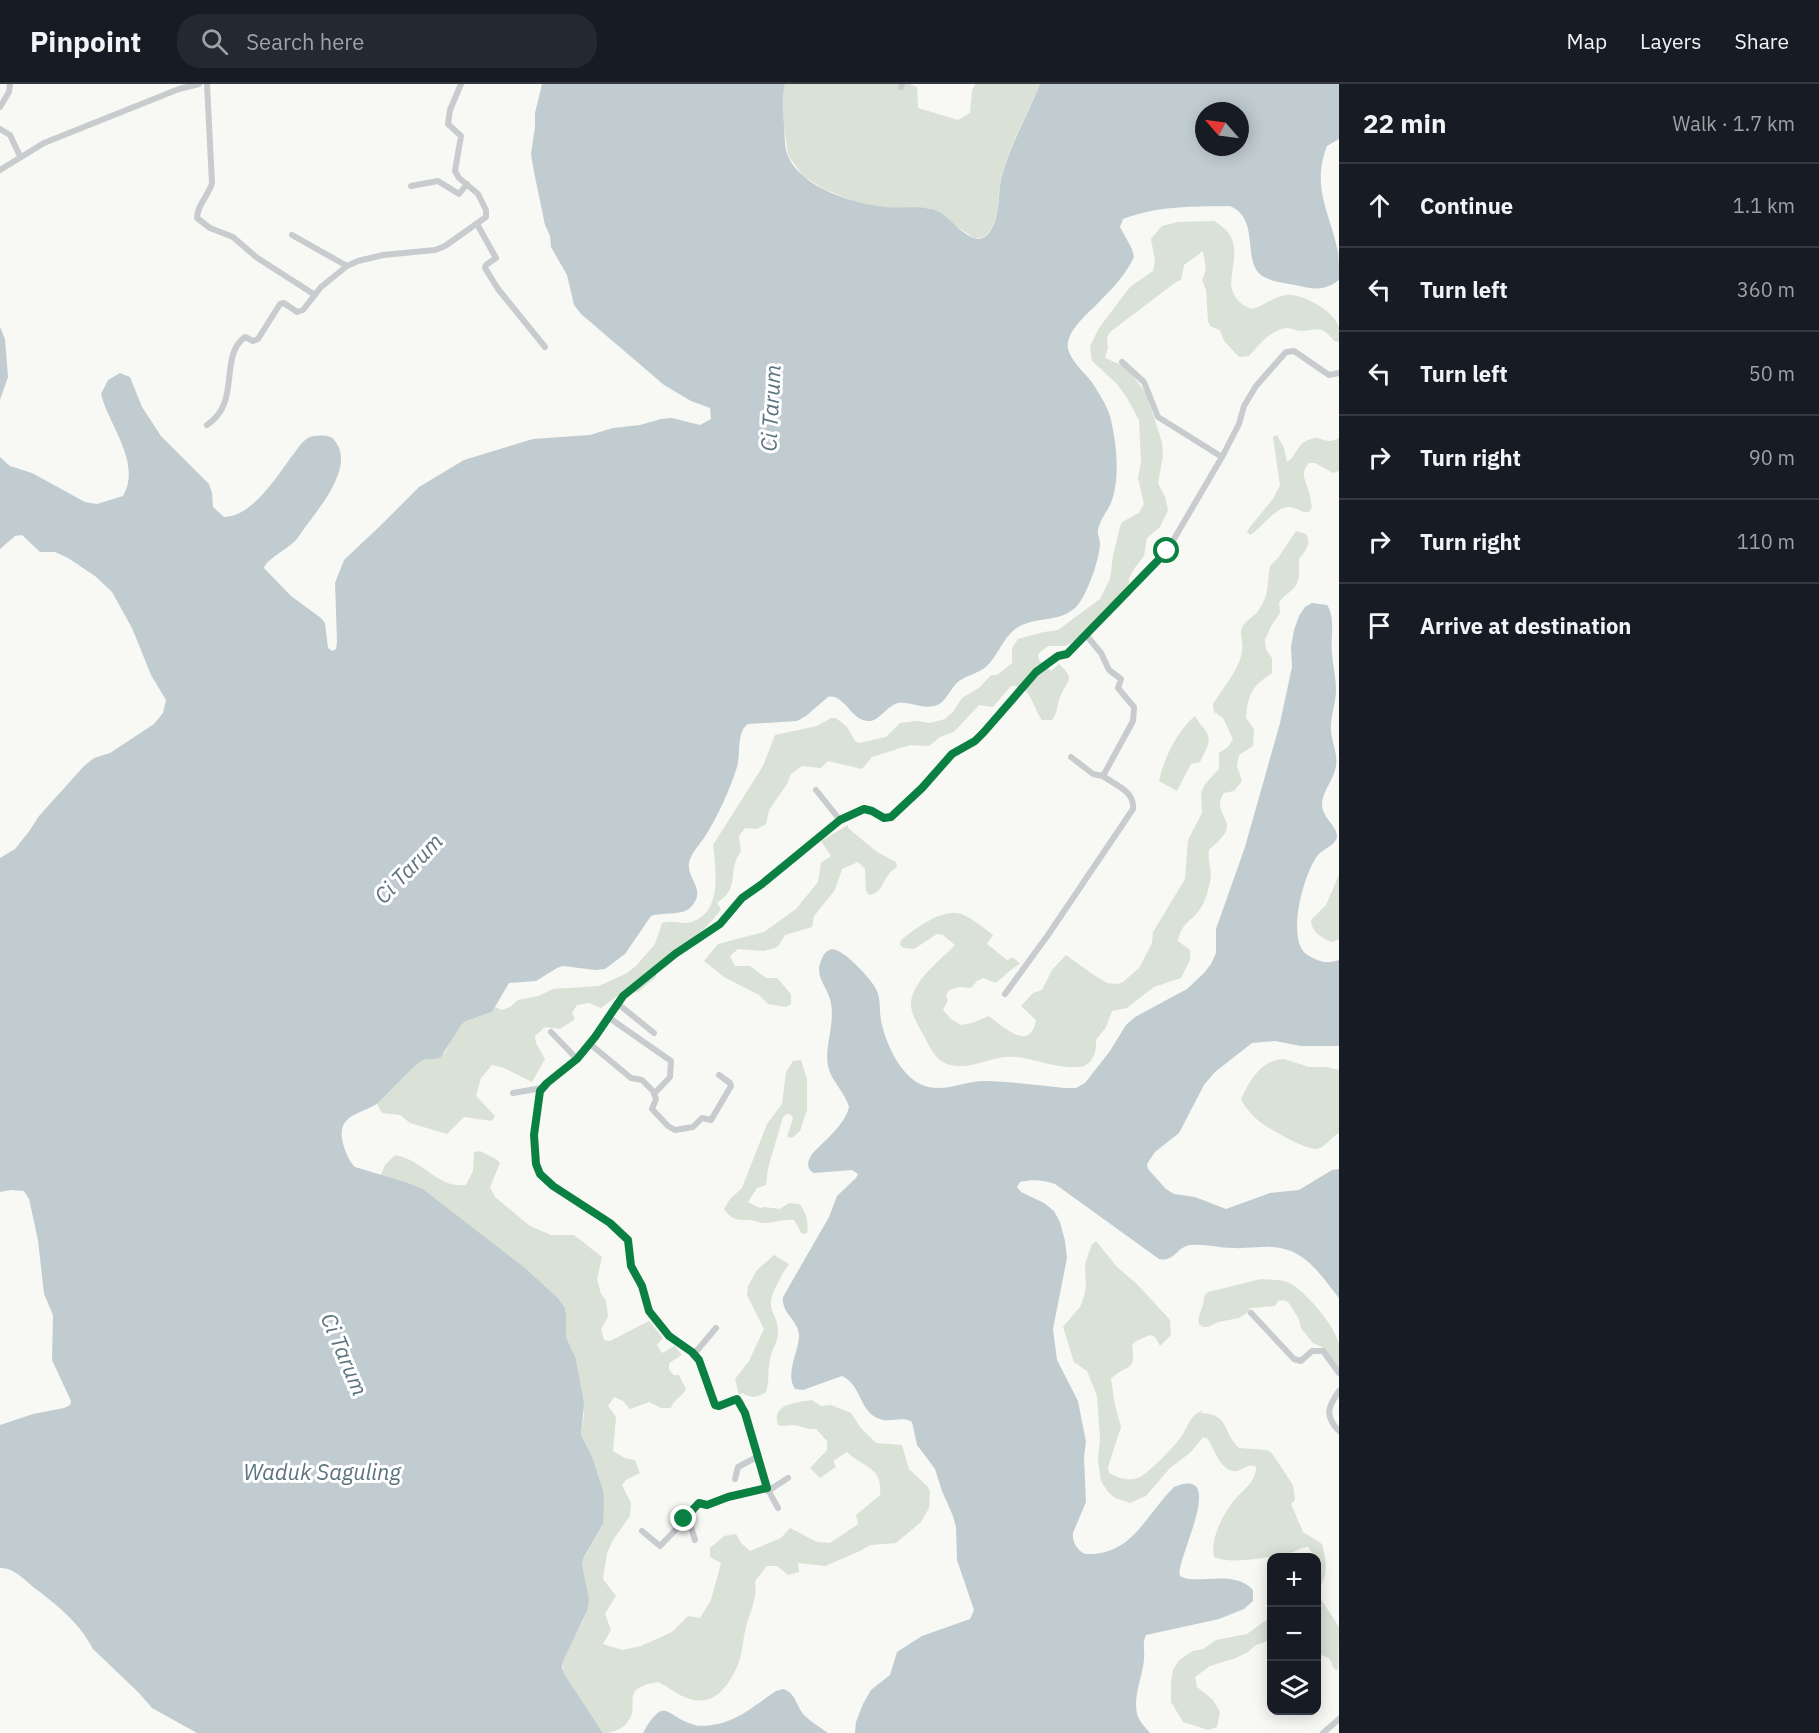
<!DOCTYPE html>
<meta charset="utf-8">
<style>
:root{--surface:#171b24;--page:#242831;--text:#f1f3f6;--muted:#9ea1a6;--line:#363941}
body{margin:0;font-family:"IBM Plex Sans",sans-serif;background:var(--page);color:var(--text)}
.controls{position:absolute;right:18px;bottom:18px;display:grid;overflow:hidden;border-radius:12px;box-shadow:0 3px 15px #0003}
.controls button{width:54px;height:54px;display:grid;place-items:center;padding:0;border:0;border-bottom:2px solid var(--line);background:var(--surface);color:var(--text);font:30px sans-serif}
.compass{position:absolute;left:1195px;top:18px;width:54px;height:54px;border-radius:50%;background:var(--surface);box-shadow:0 3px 15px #0003;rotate:298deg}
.stop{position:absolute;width:18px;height:18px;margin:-14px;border:4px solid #0b8043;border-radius:50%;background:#fff}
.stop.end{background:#0b8043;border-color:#fff;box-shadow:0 2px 6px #0008}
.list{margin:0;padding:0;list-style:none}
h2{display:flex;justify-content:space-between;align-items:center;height:78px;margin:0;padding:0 24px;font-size:26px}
h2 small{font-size:20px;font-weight:400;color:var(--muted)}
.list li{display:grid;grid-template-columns:39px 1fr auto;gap:18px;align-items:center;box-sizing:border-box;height:84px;padding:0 24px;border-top:2px solid var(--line)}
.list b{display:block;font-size:22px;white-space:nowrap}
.list em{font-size:20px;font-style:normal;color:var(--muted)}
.icon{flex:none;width:33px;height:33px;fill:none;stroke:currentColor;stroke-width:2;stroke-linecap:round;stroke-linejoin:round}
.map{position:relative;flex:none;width:1339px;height:1649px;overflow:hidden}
header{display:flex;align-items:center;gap:36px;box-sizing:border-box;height:84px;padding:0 30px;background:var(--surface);border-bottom:2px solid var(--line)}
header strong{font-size:28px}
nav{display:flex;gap:33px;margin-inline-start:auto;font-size:21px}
.search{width:420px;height:54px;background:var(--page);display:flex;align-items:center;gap:15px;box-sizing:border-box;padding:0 21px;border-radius:24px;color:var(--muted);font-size:22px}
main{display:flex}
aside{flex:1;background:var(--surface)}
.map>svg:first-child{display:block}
.green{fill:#dae1d6}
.water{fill:#c1ccd1;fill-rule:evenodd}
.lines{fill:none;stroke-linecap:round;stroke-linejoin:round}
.minor{stroke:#c8cccf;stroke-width:6}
.route{stroke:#0b8043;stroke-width:8}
.labels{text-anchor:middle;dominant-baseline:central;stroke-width:6;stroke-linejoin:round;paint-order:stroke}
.water-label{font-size:22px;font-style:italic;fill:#5c747d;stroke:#fff}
</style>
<header>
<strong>Pinpoint</strong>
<div class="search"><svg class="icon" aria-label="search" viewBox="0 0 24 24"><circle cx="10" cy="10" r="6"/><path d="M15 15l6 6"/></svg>Search here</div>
<nav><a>Map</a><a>Layers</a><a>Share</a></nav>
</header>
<main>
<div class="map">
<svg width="1339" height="1649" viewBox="0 0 1339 1649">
<rect width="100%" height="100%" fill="#f8f8f5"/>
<path class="green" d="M785,0H910L917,3L918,24L958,36L970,29L972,7L975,0H1040C1027,32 1008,62 1001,96C997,112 1000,137 987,150C984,154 979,154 974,154L929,124L899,125L874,122L851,116L824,105L803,92L788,71L781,15Z
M1214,137C1243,154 1233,172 1231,200C1233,214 1240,221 1252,225C1264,222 1273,213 1286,211C1302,209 1336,228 1339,244C1339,248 1339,254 1339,258L1334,257C1322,241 1319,246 1301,247C1296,247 1292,244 1287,244C1271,245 1259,261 1249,272L1239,273L1224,257L1220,246L1210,242L1208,237L1206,206L1202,196L1206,186L1203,167L1184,181L1181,196L1176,198L1110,248L1107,253L1108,264L1105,274L1126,283L1146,309L1162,358L1163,372L1158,399L1165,413L1168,426L1160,443L1147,454L1144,472L1134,485L1129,494V499L1122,509L1075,557L1065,562H1048L1038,570L1039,576L1051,587L1059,580C1077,596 1066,597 1060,613C1057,621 1058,628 1052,636H1042C1032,623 1032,601 1011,602L993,623L979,621L954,648L940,653L929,662L910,661L872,673L862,685L828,677L821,684L802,682L791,690L787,700L769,726L766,740L757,745L745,744L739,752L741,767C726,788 742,802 717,819L721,825C706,848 679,864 657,881L656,893L638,908L619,911L601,924L589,919L577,921L572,929L575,935L560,945L545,943L535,952L536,959L545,975L532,998L504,984L492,981L481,994L476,1012L495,1032L492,1037L464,1033L447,1050L410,1039L400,1031L382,1029L377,1020L421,976L445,969C450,959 455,943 466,937C476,932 488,933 495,923L502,926L510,923L518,916L538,912L553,905L599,902L627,889L636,882L655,860L662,839C673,835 684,842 694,837C722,826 716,785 713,761L763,682L775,651L817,642L831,634H836L847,643L855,657L859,659L886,653L900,639L917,637L930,639L945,635L953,628L962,614L980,603L991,591H997L1012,579V564L1018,555L1044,548L1058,546L1100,515L1110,495L1113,472L1120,443L1122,438L1139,429L1144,420L1138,394L1141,378L1139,336L1126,312L1116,299L1092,277L1090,262L1099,244L1130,203L1153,187L1155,177L1151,155L1162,142L1178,138Z
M1277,351L1284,364L1287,378C1297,373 1296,359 1311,355C1322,351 1325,362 1339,354V387L1333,389L1315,379H1309C1299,390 1306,396 1309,408C1311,413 1310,418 1312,423L1309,428C1302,429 1297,424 1290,423C1276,422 1262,444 1250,451L1247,448L1250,443L1273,415L1280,401L1273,353Z
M1296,447L1306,450C1312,460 1305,467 1299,475C1299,485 1301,498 1293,505C1288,510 1283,512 1279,519L1280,529L1271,542L1265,556L1266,566L1272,574V589C1252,602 1248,610 1246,634L1254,645L1253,662L1239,671L1237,682L1242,697L1234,707L1224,709C1212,725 1231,734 1226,747C1222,755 1215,760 1209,766C1208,775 1210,781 1211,790C1211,798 1206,815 1202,822C1193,838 1182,836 1178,857L1190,866V876L1181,894L1154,903L1127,924L1112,927L1106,943L1096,956C1097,968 1092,983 1078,983C1057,985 1036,975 1015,973C992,970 971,988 947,980C935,976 930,963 924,952C919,943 910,929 911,918C914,895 941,876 955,861L943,851L937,850L914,865L904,864L900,861L901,856C915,845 941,824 961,830C972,834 984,844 993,851L987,860L1007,876L1013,873L1020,880C1009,885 1005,893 995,899L983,894L977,897L971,904L959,903L949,906L946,912L948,916L943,926L951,935L961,941L972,939L989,932C1003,943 1031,969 1036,936L1021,922L1033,909L1042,906L1052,886L1066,871L1091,889L1107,899L1118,900L1123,898L1139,884L1152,859L1153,848L1185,795L1188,756L1202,729L1201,709L1205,700L1219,685V669L1228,663L1233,655L1223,634L1214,628L1213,620C1222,605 1240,585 1242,567C1244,559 1239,551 1242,544C1245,536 1254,533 1258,527C1270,511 1267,498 1270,482L1278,474Z
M1195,632C1199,640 1204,643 1207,649C1212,657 1204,670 1200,678L1191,680L1177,707L1159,697C1164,674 1177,647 1195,632Z
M848,741V744L877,768L896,778L897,783C894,785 891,787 889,790C882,798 882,809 869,811L866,806L865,785L858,778L842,785L835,806L814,832L812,843L785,851L779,861L775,864L764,867L738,865L730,872L735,882H750L766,894H777L791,910V920L786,923L768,920L759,911L724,893L704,877L718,860L764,848L796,825L818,798L821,779L831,772L821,757Z
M1339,791V855L1333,858C1323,855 1311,848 1311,836L1326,821Z
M1284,975L1309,983H1326L1339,986V1049C1331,1053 1325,1064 1316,1065C1306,1066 1269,1045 1260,1038C1252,1032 1246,1024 1241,1016C1249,997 1261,976 1284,975Z
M801,976L807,995V1026L800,1047L792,1054L787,1053L793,1034L790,1030H787L783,1033L768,1084L766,1101L757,1104L748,1118L760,1124L764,1123L780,1125L789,1119L799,1120C806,1126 809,1140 807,1149L802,1150L794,1136C783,1135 774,1139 764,1139C758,1139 755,1136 749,1136C736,1136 732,1136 724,1125L730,1115L742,1104L767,1040L782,1020L786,988L793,977Z
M480,1067L496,1075L500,1079L490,1103L495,1113L530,1142L551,1151H574L602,1173L597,1195L601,1210L606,1217L608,1233L601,1245L604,1256L610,1257L649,1237L663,1254L657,1261L662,1269L675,1262L682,1271L669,1279V1286L674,1291H679L686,1305C682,1313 673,1316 671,1324H661L649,1318L630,1325L623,1317L614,1313L608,1322L616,1333L613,1367L625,1374L635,1376L640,1389L626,1396L622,1401L631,1419L630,1432L613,1456L607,1469L603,1495L616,1512L605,1530L611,1546L603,1560L622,1566L641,1562L672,1548L688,1532L700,1534L711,1516L721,1479L710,1473V1464L724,1452L736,1450L741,1459L750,1467L781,1454L790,1444L817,1458L830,1459L858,1440L856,1431L880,1411C883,1382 863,1384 847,1368L833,1377L836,1383L820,1394L810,1384L827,1366V1357L816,1345C808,1346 802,1342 794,1341C788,1341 784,1343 778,1341C771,1319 797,1319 812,1316L821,1322L831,1321L851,1329L860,1343L876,1359L902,1361L909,1385L928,1403L930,1408L929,1424L921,1438L896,1459L870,1461L860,1467L825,1482L798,1479L799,1488L788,1491L777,1482H767L755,1497C758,1513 750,1528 746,1543C743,1553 743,1564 740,1575C735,1590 722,1614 705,1616C685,1619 675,1606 658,1598C651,1599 642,1601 636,1606C630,1613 634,1621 632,1629C628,1643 616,1649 603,1649L565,1591C556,1568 580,1550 586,1529C589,1515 584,1495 582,1481L584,1474L603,1440V1406L592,1372L581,1351L584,1330L576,1275L566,1253V1231L565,1224L558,1214L524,1183L423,1105L381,1091L385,1081L395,1071C422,1075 438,1105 466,1101L473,1087L474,1068Z
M1096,1157L1117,1183L1137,1200L1170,1236L1171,1251L1160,1262L1155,1253L1150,1251L1136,1257L1132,1261C1136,1290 1127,1279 1111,1295L1115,1321L1121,1343L1108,1383L1109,1389C1118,1394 1130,1398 1140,1393C1149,1389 1178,1359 1183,1350C1191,1337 1188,1334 1203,1326L1201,1329C1230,1330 1222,1348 1239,1364L1266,1366L1271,1368L1293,1401L1295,1416L1291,1420L1303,1448L1322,1460C1327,1479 1328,1493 1317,1509L1339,1543L1338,1586L1334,1585L1330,1575L1317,1569V1549L1320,1548L1316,1535L1318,1481L1316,1474L1308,1463C1301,1463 1297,1467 1290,1469C1271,1473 1231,1481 1214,1473C1210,1456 1222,1432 1232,1419C1241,1407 1256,1399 1256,1383C1249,1380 1248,1382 1242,1385C1223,1395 1215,1366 1208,1355L1203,1353L1191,1368L1170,1384L1146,1412L1130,1419L1115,1414L1108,1408L1101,1397L1098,1376L1100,1354L1097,1312L1087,1287L1074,1278L1063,1243L1080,1223L1084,1213L1086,1202L1085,1180L1092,1160Z
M774,1171L789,1180C783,1188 769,1212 771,1222C773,1232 779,1238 778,1249C778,1258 773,1263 771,1271C767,1283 770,1296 766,1308C759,1313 750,1315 743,1309L739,1311L735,1295L749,1277L764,1245L747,1211L748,1202L757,1186Z
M1261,1195C1271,1196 1284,1195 1293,1201C1308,1211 1335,1242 1339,1260C1339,1269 1339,1279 1339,1288L1322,1263L1313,1259L1301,1244L1299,1235L1288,1218L1283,1216L1278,1217L1275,1222L1250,1224L1248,1228L1239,1234L1218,1238L1208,1243H1203L1199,1240C1197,1230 1205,1222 1204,1212L1208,1208Z
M1269,1534H1271V1556L1256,1561L1248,1568L1236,1574L1210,1582L1195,1593L1197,1603L1213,1616L1220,1628L1217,1643L1208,1646L1183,1638L1171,1618V1597L1173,1586L1179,1576L1193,1567L1203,1565L1216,1556L1247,1550Z"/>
<path class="water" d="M542,0H785C781,14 783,26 784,40C785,50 784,63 788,72C801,104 855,120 886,123C903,125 924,120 939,128C951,133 973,167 988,150C1001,135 997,110 1002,92C1010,60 1028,31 1040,0H1339V55L1327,62C1311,104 1330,128 1338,168C1339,177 1339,187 1339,196C1326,206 1315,206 1300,202C1288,199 1275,199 1264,193C1240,180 1262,136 1230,122C1190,123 1161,121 1123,135L1120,143L1132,165L1134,173C1126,190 1114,203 1101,216C1090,228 1072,241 1068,258C1065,273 1086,289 1093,300C1099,309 1107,322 1110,332C1116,356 1120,389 1113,413C1110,425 1100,434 1098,446C1097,451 1100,455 1100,459C1100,474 1087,512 1076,523C1059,540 1033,531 1014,546C1002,556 998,571 987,582C979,589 968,591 959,597C950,604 946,620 934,622C922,625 910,617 898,619C885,622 878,642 863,636C850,632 842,609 828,613L806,632L797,637L748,640C736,648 741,670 737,683C730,706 718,731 706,751C700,760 691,769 689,779C687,796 707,805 691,823C683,832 663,828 651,832L625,870L605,885L595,886L563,882L557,884L536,897L509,899L492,928L466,937L461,941L441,973C435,976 428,974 423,976C417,978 387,1011 379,1018C369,1027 351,1028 344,1040C337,1051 347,1075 355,1083L405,1098L423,1105L524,1183L558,1214L565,1224L566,1231V1253L576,1275L584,1320L581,1351L592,1372L603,1406L604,1418L603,1440L584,1473L582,1481L589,1515L587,1527L563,1577L562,1583L565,1591L603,1649H197L152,1624L139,1609L93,1565C79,1538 56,1520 32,1502C23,1494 12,1483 0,1484V1341L33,1330L64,1324L70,1321L71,1317L52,1276L53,1231L44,1210L38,1156L29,1115L24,1107L11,1106L0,1108V774L15,765L30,746L39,732L84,682L94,674L110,669L154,640L163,629L166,616L151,591L132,544L112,508L95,492L68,474L55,468H40L22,451L15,452L0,465V373L10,382L32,389L85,418L97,420L123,412C142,379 109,342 101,310L108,296L120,289L130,293L142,323L161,352L209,400L212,409L213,423L224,433C252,433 277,392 292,372C297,366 301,358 308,354C315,351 323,351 331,353C359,377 321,422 306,442C302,447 299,453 295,457C287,465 266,476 264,484L291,512L321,534L325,539L328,564L332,567L336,565L337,558L335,499L344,476L380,442L419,403L464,376L533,355L590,351L613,344L640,341L661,335L672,334L700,341L711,335L710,324L691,317L664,301L581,230L574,221L567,191L551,163L550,152L545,141L534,88L531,70L535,43V29ZM1204,27H1240V63H1204Z
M0,243L5,255L8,293L0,316Z
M1312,519L1327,521C1336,534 1330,555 1332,570C1333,582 1336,594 1336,606C1336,620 1330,633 1331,647C1332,659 1338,670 1336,682C1334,696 1322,707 1322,721C1322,733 1338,743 1337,753C1336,761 1323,765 1318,771C1304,788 1284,859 1309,872C1320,878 1327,880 1339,876V962H1301L1275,957L1252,959L1215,988L1204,1001L1179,1049L1155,1068L1147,1080L1148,1085L1166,1105L1174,1110L1195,1113L1226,1125L1270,1109L1299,1106L1332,1086L1339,1085V1214C1322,1193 1308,1169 1280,1164C1265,1161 1248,1165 1233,1164C1219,1164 1205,1160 1191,1161C1177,1162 1174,1179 1159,1175L1055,1100C1044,1096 1032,1095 1020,1098L1017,1103L1021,1108L1044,1119L1054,1127L1060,1138L1065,1157L1067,1174L1053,1245L1057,1276L1078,1317L1086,1358L1084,1373L1086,1418L1073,1449C1072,1458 1077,1466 1085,1470C1132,1472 1144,1433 1174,1403C1230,1380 1174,1478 1180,1492C1195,1502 1234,1484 1253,1506V1517L1244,1525L1219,1535L1146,1551C1142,1559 1145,1567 1144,1575C1143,1592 1133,1611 1137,1629C1138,1636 1145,1643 1150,1649H855L856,1638L863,1620L871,1606L890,1591L897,1568L922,1552L970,1535L974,1526L957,1476L956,1443L953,1432L942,1407L935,1385L917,1361L912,1338C900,1331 888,1341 875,1333C859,1323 860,1300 842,1292L803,1306L795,1305C785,1290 798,1269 799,1253C800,1237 781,1230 783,1213L829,1133L837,1112L856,1094L858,1090L852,1086L814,1089C806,1085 807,1078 812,1070C824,1057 845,1041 849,1023C845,1008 831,997 828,982C824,964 835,941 831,919C828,903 814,893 821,877C822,873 825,868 829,866C840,860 871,895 876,905C881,914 879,925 881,936C885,958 899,989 920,1000C943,1011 963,996 987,997C1012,998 1038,1001 1064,1004H1076L1085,999L1110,967L1126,941L1135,933L1187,905L1204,889L1211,880L1216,869V845L1245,763L1280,639L1292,583L1291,563L1294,546L1299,532L1305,523Z
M783,1605C796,1609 796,1622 804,1631C811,1638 820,1643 828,1649H643C666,1609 666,1634 695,1641C701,1643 712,1641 718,1640C740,1635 758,1619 776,1607Z"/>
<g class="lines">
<path class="minor" d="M207,0L212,99C209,111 197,121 197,134L210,144L233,153L256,173L315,211
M901,3L902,0
M0,23L9,8L10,0
M0,45L10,51L20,72
M0,86L44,59L179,5L199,0
M411,102L438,97L459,110L467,100
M477,140L496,174L486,181L485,184L498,205L545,263
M292,151L347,182
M1122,278L1144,298L1158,333L1222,373
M207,341C242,318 218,273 245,253L253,257L258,255L280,220L284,219L297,228L303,226L321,203L347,182L358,177L383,171L435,166L445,162L486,133V126L478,110L459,94L455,87L461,52L448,40L450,26L461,0
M1071,673L1093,690L1103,692
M816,706L840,736
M1005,910L1048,851L1133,725C1135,707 1115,701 1103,692L1133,637L1134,623L1118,604L1121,595L1109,586L1101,569L1087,552
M617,919L654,949
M608,933L671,977L670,993L654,1010
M551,948L577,975
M590,960L631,994L642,996L653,1007L656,1015L652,1025L668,1042L675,1046L693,1043L702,1034L711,1036L731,1002L730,999L719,991
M513,1009L542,1004
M1251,1229L1294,1275L1301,1277L1312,1267H1323L1339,1289
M694,1270L716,1244
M1339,1307C1328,1323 1324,1331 1339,1347
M735,1395L738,1383L757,1373
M768,1407L788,1394
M778,1424L767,1404L741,1318L733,1315L719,1322L716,1321L699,1276L692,1268L664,1247L649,1227L642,1202L631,1182L628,1156L605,1135L553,1102L540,1090L536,1080L534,1051L540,1007L547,999L577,975L595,953L623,912L675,870L720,840L742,814L762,800L840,736L864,725L872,727L884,734L891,733L922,704L952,670L974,657L984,648L1036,588L1057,572L1067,570L1127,510L1144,489L1164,472L1222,373L1239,340L1244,322L1256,302L1286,268L1294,267L1329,291L1339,289
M642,1447L660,1462L687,1434
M695,1456L691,1443L687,1435L698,1419L707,1421L728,1413L767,1404
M1323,1649L1339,1635"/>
</g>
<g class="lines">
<path class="route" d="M684,1435L699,1419L707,1421L728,1413L767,1404L745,1329L737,1315L719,1322L715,1321L699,1276L692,1268L669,1252L649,1227L642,1202L631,1182L628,1156L610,1139L553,1102L540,1090L536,1080L534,1051L540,1007L547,999L577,975L595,953L623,912L675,870L720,840L742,814L762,800L840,736L864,725L872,727L884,734L891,733L922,704L952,670L975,657L984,648L1036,588L1058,572L1067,570L1167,467"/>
</g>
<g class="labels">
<g class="water-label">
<text transform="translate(770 324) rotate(-87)">Ci Tarum</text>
<text transform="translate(408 784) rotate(-46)">Ci Tarum</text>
<text transform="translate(345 1270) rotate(67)">Ci Tarum</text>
<text x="322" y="1387">Waduk Saguling</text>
</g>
</g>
</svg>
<div class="controls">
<button>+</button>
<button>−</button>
<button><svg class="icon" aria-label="layers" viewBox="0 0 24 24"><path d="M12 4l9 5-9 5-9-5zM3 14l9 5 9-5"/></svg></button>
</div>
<svg class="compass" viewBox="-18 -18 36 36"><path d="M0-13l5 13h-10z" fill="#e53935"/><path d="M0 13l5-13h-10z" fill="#9ea1a6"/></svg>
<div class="stop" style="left:1167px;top:467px"></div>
<div class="stop end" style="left:684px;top:1435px"></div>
</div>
<aside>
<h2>22 min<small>Walk · 1.7 km</small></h2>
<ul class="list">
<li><svg class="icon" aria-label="ahead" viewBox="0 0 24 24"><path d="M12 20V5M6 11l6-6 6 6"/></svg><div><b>Continue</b></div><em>1.1 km</em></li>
<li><svg class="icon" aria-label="left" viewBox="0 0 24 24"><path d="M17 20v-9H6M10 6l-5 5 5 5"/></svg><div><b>Turn left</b></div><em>360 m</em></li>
<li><svg class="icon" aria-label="left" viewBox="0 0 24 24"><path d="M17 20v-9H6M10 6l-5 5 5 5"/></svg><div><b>Turn left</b></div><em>50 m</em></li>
<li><svg class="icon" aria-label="right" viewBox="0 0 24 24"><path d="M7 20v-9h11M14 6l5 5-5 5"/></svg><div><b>Turn right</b></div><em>90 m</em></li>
<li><svg class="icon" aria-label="right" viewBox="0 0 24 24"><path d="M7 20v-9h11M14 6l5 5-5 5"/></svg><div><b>Turn right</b></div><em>110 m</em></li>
<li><svg class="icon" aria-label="arrive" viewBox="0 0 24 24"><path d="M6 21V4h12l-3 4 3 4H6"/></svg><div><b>Arrive at destination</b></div></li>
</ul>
</aside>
</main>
